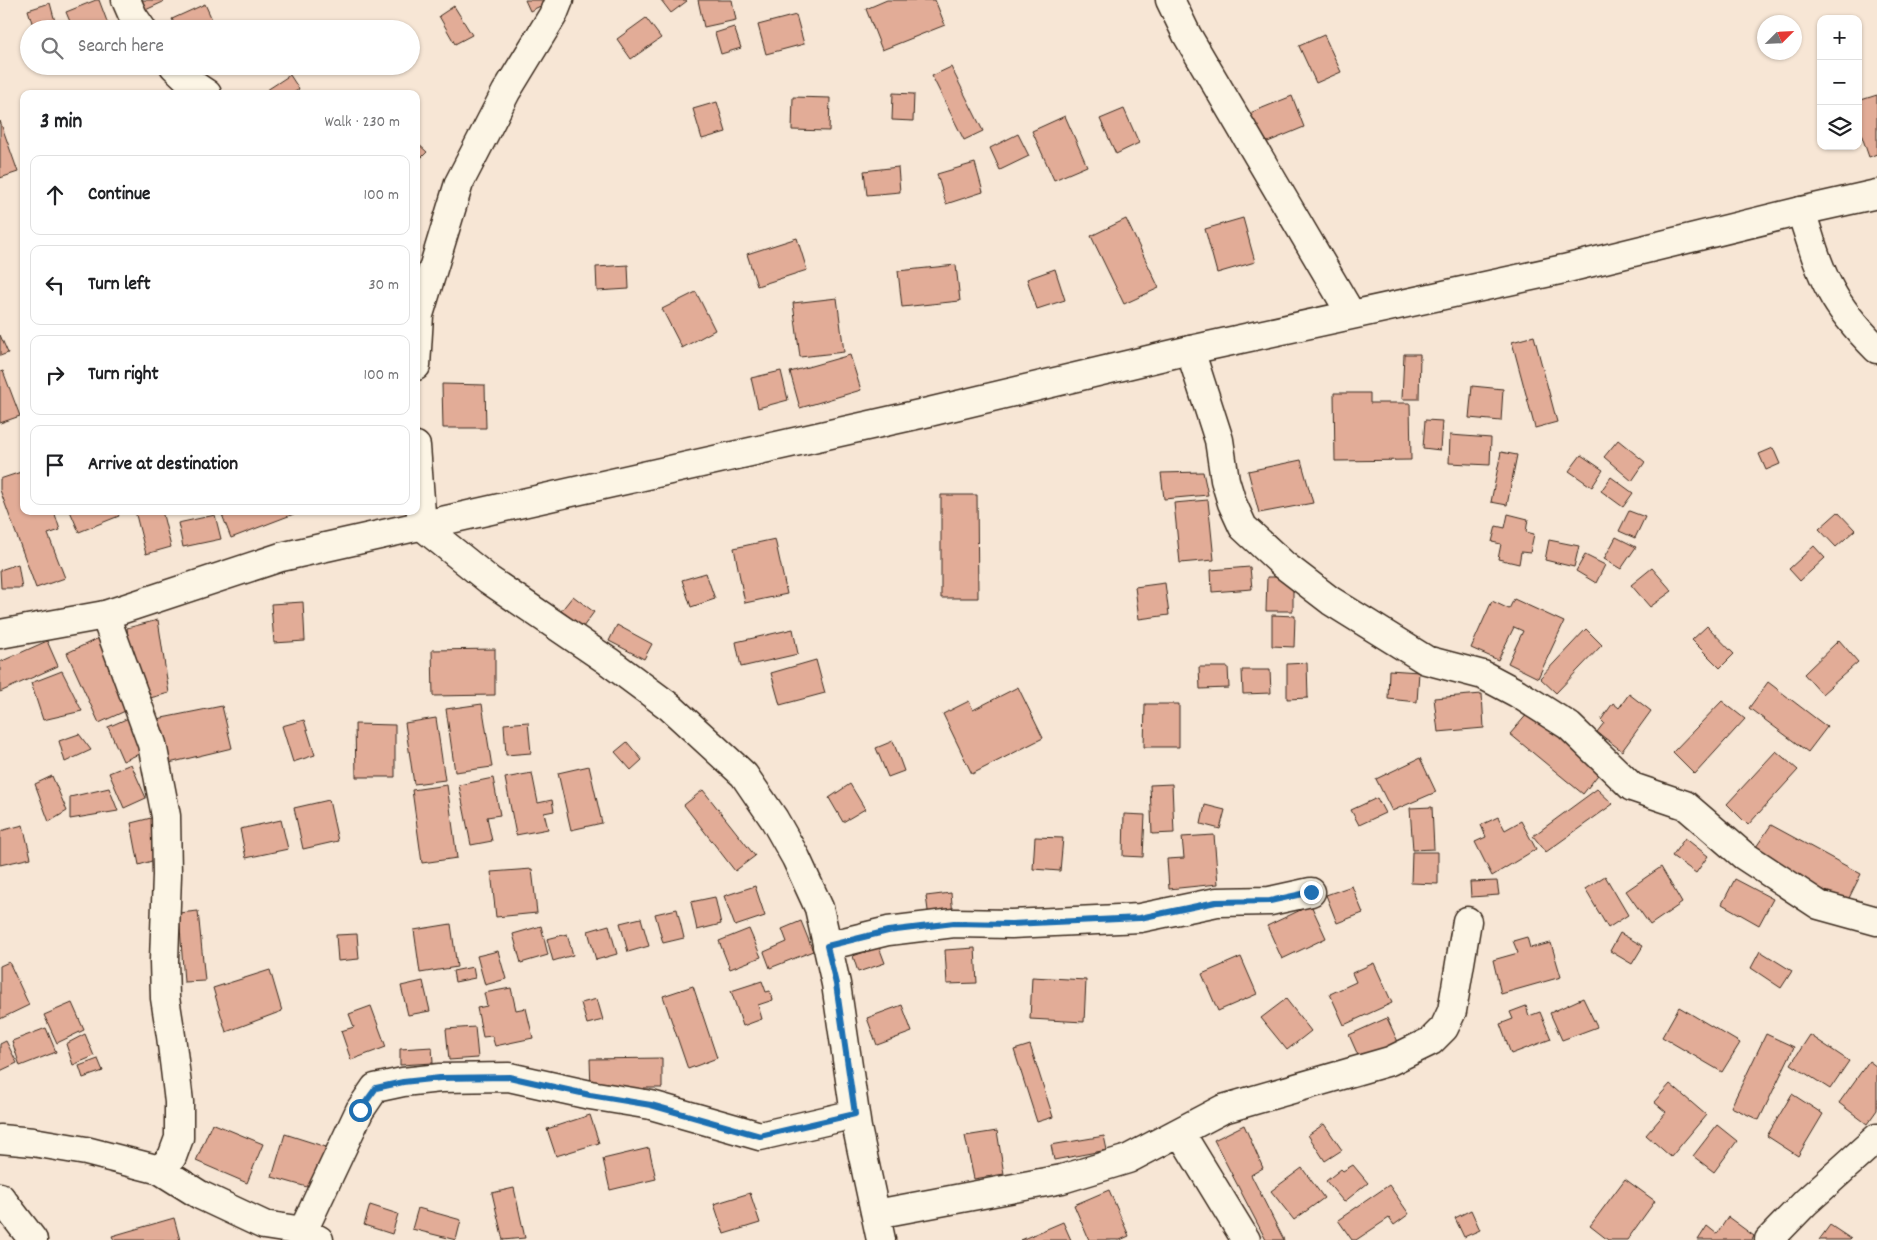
<!DOCTYPE html>
<meta charset="utf-8">
<style>
:root{--surface:#fff;--page:#f6f6f6;--text:#202124;--muted:#757577;--line:#e0e0e0}
body{margin:0;font-family:Dekko,sans-serif;background:var(--page);color:var(--text)}
.controls{position:absolute;right:15px;top:15px;display:grid;overflow:hidden;border-radius:10px;box-shadow:0 1px 4px #0004}
.controls button{width:45px;height:45px;display:grid;place-items:center;padding:0;border:0;border-bottom:1px solid var(--line);background:var(--surface);color:var(--text);font:25px sans-serif}
.compass{position:absolute;left:1757px;top:15px;width:45px;height:45px;border-radius:50%;background:var(--surface);box-shadow:0 1px 4px #0004;rotate:66deg}
.stop{position:absolute;width:15px;height:15px;margin:-11px;border:4px solid #1f6fb2;border-radius:50%;background:#fff}
.stop.end{background:#1f6fb2;border-color:#fff;box-shadow:0 1px 5px #0008}
.list{margin:0;padding:0;list-style:none}
h2{display:flex;justify-content:space-between;align-items:center;height:65px;margin:0;padding:0 20px;font-size:21px}
h2 small{font-size:16px;font-weight:400;color:var(--muted)}
.list li{display:grid;grid-template-columns:32px 1fr auto;gap:15px;align-items:center;box-sizing:border-box;height:80px;margin:0 10px 10px;padding:0 10px;border:1px solid var(--line);border-radius:10px}
.list b{display:block;font-size:19px;white-space:nowrap}
.list em{font-size:16px;font-style:normal;color:var(--muted)}
.icon{flex:none;width:28px;height:28px;fill:none;stroke:currentColor;stroke-width:2;stroke-linecap:round;stroke-linejoin:round}
.map{position:relative;flex:none;width:1877px;height:1240px;overflow:hidden}
.search{position:absolute;background:var(--surface);box-shadow:0 1px 4px #0004;left:20px;top:20px;width:400px;height:55px;display:flex;align-items:center;gap:12px;box-sizing:border-box;padding:0 18px;border-radius:28px;color:var(--muted);font-size:19px}
.panel{position:absolute;background:var(--surface);box-shadow:0 1px 4px #0004;left:20px;top:90px;width:400px;height:425px;border-radius:10px}
.map>svg:first-child{display:block}
.building{fill:#e2ac97;stroke:#3b2a1e}
.lines{fill:none;stroke-linecap:round;stroke-linejoin:round}
.street-casing{stroke:#3b2a1e;stroke-width:31}
.secondary-casing{stroke:#3b2a1e;stroke-width:31}
.street{stroke:#fcf5e5;stroke-width:28}
.secondary{stroke:#fcf5e5;stroke-width:28}
.route{stroke:#1f6fb2;stroke-width:6}
</style>
<div class="map">
<svg width="1877" height="1240" viewBox="0 0 1877 1240">
<rect width="100%" height="100%" fill="#f7e6d5"/>
<filter id="ink" filterUnits="userSpaceOnUse"><feTurbulence type="fractalNoise" baseFrequency=".02" numOctaves="2"/><feDisplacementMap in="SourceGraphic" scale="10" xChannelSelector="R" yChannelSelector="G"/><feConvolveMatrix kernelMatrix="1 2 1 2 8 2 1 2 1" color-interpolation-filters="sRGB"/></filter>
<g filter="url(#ink)">
<path class="building" d="M96,0H99L108,24L95,29H73L66,12Z
M134,0H162L163,2L139,13Z
M525,0H553L530,11Z
M661,0H686L687,1L671,13Z
M698,0H732L736,20L704,27Z
M887,0H935L945,25L882,50L866,9Z
M50,3L57,29H34L28,10Z
M205,4L215,26L208,29H177L172,19Z
M454,6L472,35L455,44L439,16Z
M796,15L804,44L766,54L758,25Z
M646,18L661,38L631,59L617,39Z
M734,27L741,48L721,54L715,33Z
M1324,35L1341,72L1316,83L1299,46Z
M951,67L983,131L964,140L932,76Z
M290,75L299,89L292,94H265L264,92Z
M893,93L914,94L913,121L892,120Z
M1877,95V154L1869,157L1858,125V101Z
M1292,96L1304,127L1263,144L1250,113Z
M793,97L830,98L829,131L792,130Z
M717,102L726,132L702,139L693,109Z
M1124,109L1139,143L1116,154L1100,119Z
M1065,116L1087,166L1054,180L1032,131Z
M0,121L18,172L0,178Z
M1018,134L1029,156L1000,170L990,148Z
M416,142L427,152L416,163Z
M975,163L983,192L946,204L937,174Z
M898,167L900,192L867,195L864,171Z
M1243,218L1255,262L1217,273L1205,229Z
M1126,219L1159,288L1124,304L1091,236Z
M797,238L807,270L757,286L747,254Z
M628,265L629,289L597,291L596,267Z
M956,265L960,301L902,307L898,271Z
M1055,269L1065,300L1037,309L1027,279Z
M696,292L715,330L682,348L662,309Z
M837,298L844,352L800,357L793,303Z
M0,335L8,353L0,356Z
M1534,336L1557,422L1535,428L1512,342Z
M1404,354H1420L1419,399H1402Z
M850,355L861,390L800,408L790,372Z
M3,371L20,416L0,423V372Z
M781,371L788,400L758,408L751,378Z
M442,384L485,385L486,428H443Z
M1472,386L1503,389L1501,421L1469,418Z
M1334,393H1370V403H1410L1411,460L1335,461Z
M1425,420L1442,421L1440,450L1423,448Z
M1450,435L1491,438L1490,465L1449,463Z
M1618,440L1645,462L1632,481L1604,457Z
M1773,448L1780,464L1766,470L1759,454Z
M1501,452L1517,455L1507,505L1491,502Z
M1581,455L1603,470L1592,487L1569,471Z
M1301,460L1313,503L1259,513L1248,471Z
M24,471V511L44,513L54,511L60,530L48,534L65,578L36,588L0,490V479Z
M1203,472L1208,495L1164,499L1161,473Z
M1611,477L1633,493L1623,507L1601,491Z
M941,495H977L978,598H941Z
M1208,500L1214,560L1180,563L1174,503Z
M70,511H117L119,516L79,532Z
M135,511H162L171,547L146,554Z
M224,511H299V512L231,538L221,512Z
M1629,511L1645,517L1635,538L1619,531Z
M1838,512L1855,530L1836,547L1819,529Z
M1508,514L1528,519L1526,532L1534,534L1530,553L1521,552L1519,564L1498,559L1501,544L1492,542L1496,526L1505,528Z
M215,515L221,539L183,547L178,523Z
M1616,537L1636,547L1621,569L1604,559Z
M775,539L787,594L745,603L734,548Z
M1549,540L1579,546L1574,567L1545,560Z
M1814,546L1825,558L1800,581L1789,569Z
M1585,555L1605,565L1596,583L1576,571Z
M18,564L22,588H1L0,570Z
M1250,567L1252,589L1212,592L1211,570Z
M1652,568L1672,591L1650,607L1631,585Z
M706,573L715,599L691,607L682,580Z
M1267,577H1293V611H1266Z
M1165,583L1169,615L1139,619L1135,587Z
M573,596L594,612L583,627L561,611Z
M1514,599L1564,622L1538,678L1508,663L1523,631L1514,627L1498,660L1471,648L1492,601L1509,609Z
M303,602L305,641L274,643L271,604Z
M1272,615L1295,616L1294,647L1272,646Z
M158,620L169,693L135,702L127,628Z
M617,625L652,644L644,659L609,641Z
M1707,626L1734,654L1720,668L1692,640Z
M793,629L798,654L741,667L736,642Z
M1586,629L1602,645L1556,693L1540,678Z
M101,637L134,707L99,723L67,653Z
M1839,640L1858,662L1822,694L1804,674Z
M47,641L58,666L0,692V662Z
M495,649V695L433,696L432,650Z
M816,660L825,693L780,705L771,673Z
M1307,663L1308,698L1287,699V664Z
M1199,667H1228L1229,688L1200,689Z
M1242,670H1270L1271,693L1243,694Z
M1389,670L1419,672L1417,702L1388,699Z
M62,671L82,711L43,720L31,683Z
M1768,682L1827,727L1808,752L1749,708Z
M1018,687L1043,738L972,774L943,714L969,701L973,710Z
M1482,694L1484,728L1438,732L1434,698Z
M1629,694L1651,711L1622,751L1597,732L1604,723L1601,720L1613,703L1619,708Z
M1722,701L1745,719L1695,774L1673,752Z
M482,704L492,767L455,772L446,709Z
M1145,704H1179V747H1144Z
M222,706L232,748L165,764L157,719Z
M1529,712L1601,771L1583,794L1510,734Z
M133,716L148,750L123,761L108,727Z
M436,718L445,780L414,784L405,723Z
M304,720L315,755L293,762L282,726Z
M528,722L531,753L506,755L504,724Z
M355,724L395,725V777H356Z
M79,734L91,750L65,762L59,741Z
M893,741L904,771L888,777L876,748Z
M627,742L642,760L631,770L615,752Z
M1776,751L1798,770L1748,825L1727,804Z
M1420,758L1436,792L1392,811L1376,779Z
M131,764L146,798L124,808L109,773Z
M589,766L602,823L571,830L558,773Z
M532,773L538,803L552,800L554,811L544,813L548,829L516,835L505,778Z
M52,776L67,811L49,822L35,784Z
M493,778L500,815L487,817L492,841L471,845L459,785Z
M850,784L865,809L843,822L829,798Z
M1172,784L1174,833L1152,834L1150,785Z
M447,785L457,858L422,863L412,790Z
M109,788L118,811L70,819V797Z
M1597,789L1613,804L1546,852L1533,836Z
M703,790L755,856L735,871L684,805Z
M1377,798L1385,813L1359,825L1351,810Z
M329,800L338,841L303,849L294,808Z
M1205,805L1225,810L1220,829L1201,824Z
M1432,807L1434,849L1413,850L1410,808Z
M1124,814L1145,815L1143,857L1123,856Z
M155,817L161,858L139,865L131,823Z
M1498,817L1505,830L1521,821L1536,849L1492,876L1475,842L1486,837L1481,825Z
M281,820L288,849L246,858L240,829Z
M23,825L31,858L0,865V831Z
M1771,825L1861,874L1847,902L1752,853Z
M1214,835L1218,884L1169,889L1167,859L1184,858L1182,837Z
M1035,837L1063,838L1060,871L1033,869Z
M1685,838L1708,856L1696,873L1672,856Z
M1412,852H1438V884L1411,883Z
M1661,867L1682,903L1650,925L1626,891Z
M532,869L537,913L496,917L491,872Z
M1605,876L1628,915L1608,928L1585,889Z
M1735,879L1773,899L1759,925L1722,904Z
M1497,881L1499,895L1471,897L1470,882Z
M755,886L765,916L735,926L724,896Z
M1352,886L1363,913L1337,923L1326,895Z
M951,893L953,915L929,918L926,896Z
M715,897L721,924L697,930L691,902Z
M1311,905L1326,938L1282,959L1267,926Z
M677,909L684,938L663,943L655,914Z
M198,911L205,981L184,982L179,913Z
M641,918L649,946L628,952L620,923Z
M801,921L813,951L770,968L764,952L787,942L782,929Z
M451,924L457,967L420,973L414,930Z
M609,925L617,954L596,960L588,931Z
M541,926L548,955L521,963L513,934Z
M749,929L761,957L730,969L719,941Z
M1620,933L1643,946L1632,964L1610,951Z
M357,934L359,959L338,961L336,935Z
M567,934L573,955L553,961L547,939Z
M1527,937L1530,948L1551,943L1561,977L1501,994L1493,960L1518,953L1513,941Z
M879,947L885,963L858,972L853,956Z
M975,948L977,983L947,984L945,950Z
M498,951L506,979L485,985L477,956Z
M1760,951L1792,971L1781,988L1751,968Z
M1241,957L1257,994L1218,1011L1202,974Z
M9,962L29,1005L0,1019V966Z
M1374,963L1392,1003L1344,1025L1330,994L1356,982L1352,973Z
M473,967L475,978L455,982L453,971Z
M270,970L282,1011L226,1032L213,988Z
M1032,977L1086,980L1084,1022L1030,1019Z
M423,981L430,1011L408,1015L401,986Z
M762,981L766,992L770,991L773,1000L758,1005L762,1019L743,1026L731,991Z
M693,986L717,1058L688,1069L663,996Z
M511,988L516,1010L526,1008L533,1038L495,1046L492,1036L483,1037L477,1008L487,1006L484,993Z
M1583,998L1597,1027L1562,1040L1550,1013Z
M597,999L603,1020L587,1024L581,1003Z
M1286,999L1311,1031L1287,1050L1261,1018Z
M72,1003L84,1030L57,1043L44,1015Z
M902,1005L912,1032L877,1045L867,1018Z
M371,1006L386,1047L351,1060L341,1031L354,1027L349,1014Z
M1526,1006L1529,1016L1540,1012L1551,1039L1511,1054L1500,1024L1513,1019L1510,1012Z
M1679,1007L1740,1043L1722,1072L1662,1037Z
M1387,1018L1399,1044L1361,1062L1349,1035Z
M475,1027L478,1058L449,1060L446,1029Z
M46,1028L56,1052L20,1066L12,1041Z
M85,1034L94,1056L73,1065L66,1044Z
M1766,1034L1794,1047L1759,1120L1731,1107Z
M1810,1035L1849,1061L1830,1089L1791,1064Z
M6,1041L17,1063L0,1071V1044Z
M1030,1045L1053,1117L1037,1122L1014,1050Z
M432,1047L433,1063L400,1065V1049Z
M662,1058V1088H644V1094L591,1091L590,1059Z
M98,1059L103,1071L83,1078L79,1066Z
M1869,1061L1877,1067V1110L1867,1124L1839,1103Z
M1670,1084L1706,1115L1671,1157L1646,1135L1666,1112L1654,1102Z
M1792,1094L1823,1114L1798,1156L1767,1136Z
M590,1115L599,1143L556,1156L547,1129Z
M212,1123L263,1144L247,1183L196,1161Z
M1324,1124L1342,1150L1325,1161L1308,1135Z
M1244,1125L1263,1168L1251,1175L1284,1240H1266L1214,1140Z
M1717,1125L1737,1141L1714,1172L1693,1156Z
M997,1131L1004,1174L974,1179L965,1136Z
M285,1134L326,1147L314,1189L272,1177Z
M1104,1136L1107,1150L1054,1160L1051,1145Z
M649,1148L656,1179L610,1190L603,1159Z
M1353,1165L1368,1183L1344,1202L1326,1181L1341,1169L1343,1171Z
M1302,1168L1324,1198L1294,1220L1271,1191Z
M1625,1179L1655,1201L1627,1240H1608L1590,1226Z
M1389,1185L1409,1214L1394,1225L1389,1218L1356,1240H1352L1338,1220Z
M514,1188L525,1238L503,1240L492,1193Z
M1109,1190L1129,1236L1120,1240H1089L1074,1205Z
M750,1193L760,1223L724,1234L714,1204Z
M370,1205L398,1214L392,1234L364,1225Z
M418,1208L461,1220L456,1240L412,1229Z
M1471,1210L1480,1230L1464,1237L1455,1218Z
M1728,1217L1754,1236L1752,1240H1698L1707,1226L1717,1234Z
M174,1218L180,1240H114L112,1236Z
M1063,1222L1071,1240H1021Z
M1830,1225L1851,1239L1850,1240H1819Z"/>
<g class="lines">
<defs>
<path id="street" d="M126,0L133,16L142,29
M1170,0L1187,35L1351,314
M174,66L195,86L207,94
M1801,211C1810,238 1817,266 1831,291C1841,310 1862,334 1877,349
M1190,350L1219,440L1225,480L1232,503L1243,527L1284,565L1331,601L1426,660L1483,675L1517,693L1569,726L1632,787L1685,805L1743,855L1819,905L1877,921
M416,366L419,315L459,183L506,92L553,15L559,0
M416,446L422,526L489,580L608,661L670,707L744,775L774,819L796,858L819,908L836,984L857,1128L881,1240
M105,615L152,744L166,816L167,875L164,961L165,998L171,1036L179,1102V1138L172,1157L160,1170
M827,946L888,931L954,923L1011,924L1140,918L1217,902L1270,901L1311,892
M1180,1132L1246,1240
M0,1139L33,1142L86,1151L160,1170L200,1195L264,1225L303,1231L319,1240
M876,1214L1062,1179L1128,1159L1223,1109L1390,1061L1431,1041L1444,1028L1452,1011L1467,921
M303,1231L360,1110L375,1088L403,1082L440,1078L509,1077L590,1095L651,1105L760,1136L855,1114
M1769,1240L1806,1202L1877,1138"/>
<path id="secondary" d="M0,634L105,615L281,557L929,412L1190,350L1564,269L1801,211L1877,194
M0,1197L33,1240"/>
</defs>
<use href="#street" class="street-casing"/>
<use href="#secondary" class="secondary-casing"/>
<use href="#street" class="street"/>
<use href="#secondary" class="secondary"/>
</g>
</g>
<g class="lines" filter="url(#ink)">
<path class="route" d="M360,1110L376,1088L403,1082L440,1078L509,1077L590,1095L651,1105L760,1136L855,1114L836,984L827,946L888,931L954,923L1011,924L1140,918L1216,902L1270,901L1311,892"/>
</g>
</svg>
<div class="controls">
<button>+</button>
<button>−</button>
<button><svg class="icon" aria-label="layers" viewBox="0 0 24 24"><path d="M12 4l9 5-9 5-9-5zM3 14l9 5 9-5"/></svg></button>
</div>
<svg class="compass" viewBox="-18 -18 36 36"><path d="M0-13l5 13h-10z" fill="#e53935"/><path d="M0 13l5-13h-10z" fill="#757577"/></svg>
<div class="stop" style="left:360px;top:1110px"></div>
<div class="stop end" style="left:1311px;top:892px"></div>
<div class="search"><svg class="icon" aria-label="search" viewBox="0 0 24 24"><circle cx="10" cy="10" r="6"/><path d="M15 15l6 6"/></svg>Search here</div>
<section class="panel">
<h2>3 min<small>Walk · 230 m</small></h2>
<ul class="list">
<li><svg class="icon" aria-label="ahead" viewBox="0 0 24 24"><path d="M12 20V5M6 11l6-6 6 6"/></svg><div><b>Continue</b></div><em>100 m</em></li>
<li><svg class="icon" aria-label="left" viewBox="0 0 24 24"><path d="M17 20v-9H6M10 6l-5 5 5 5"/></svg><div><b>Turn left</b></div><em>30 m</em></li>
<li><svg class="icon" aria-label="right" viewBox="0 0 24 24"><path d="M7 20v-9h11M14 6l5 5-5 5"/></svg><div><b>Turn right</b></div><em>100 m</em></li>
<li><svg class="icon" aria-label="arrive" viewBox="0 0 24 24"><path d="M6 21V4h12l-3 4 3 4H6"/></svg><div><b>Arrive at destination</b></div></li>
</ul>
</section>
</div>
